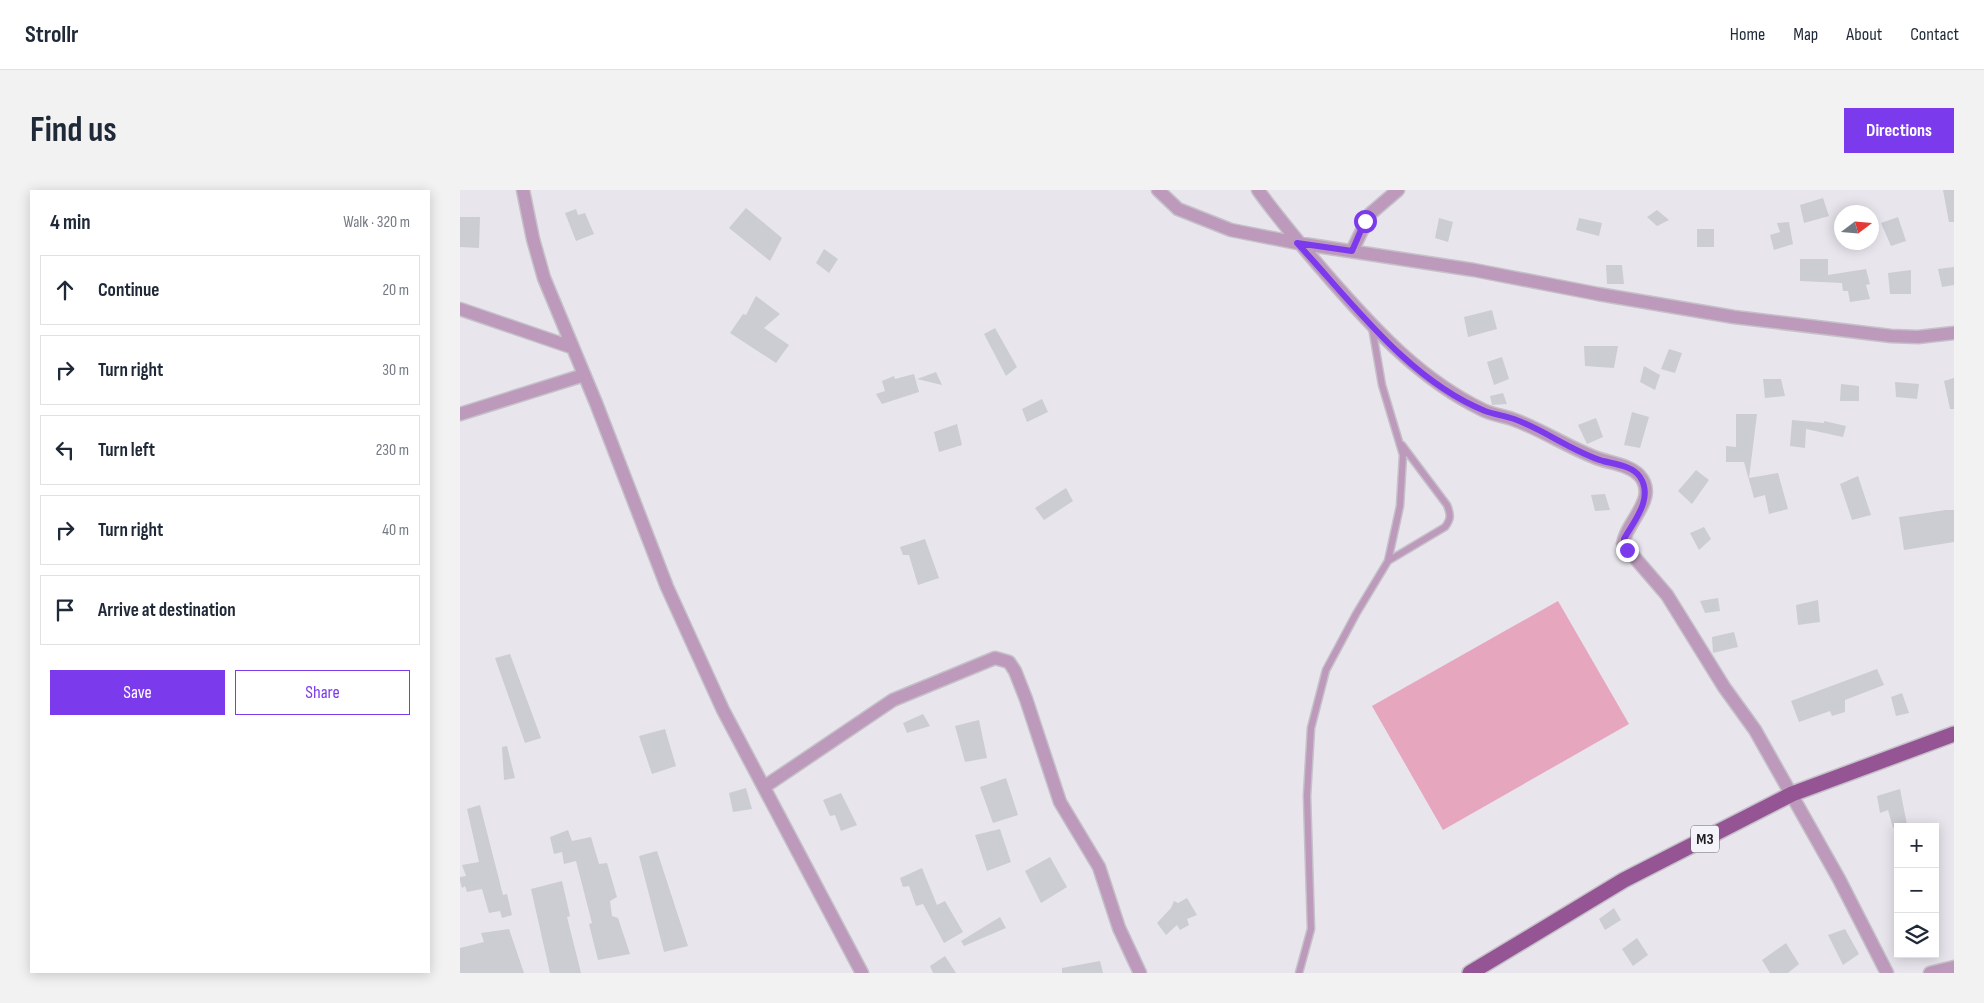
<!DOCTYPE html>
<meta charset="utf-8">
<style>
:root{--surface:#fff;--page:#f2f2f3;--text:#1f2937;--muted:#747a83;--line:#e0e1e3;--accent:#7c3aed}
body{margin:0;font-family:"Sofia Sans Condensed",sans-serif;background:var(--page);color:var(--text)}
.controls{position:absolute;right:15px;bottom:15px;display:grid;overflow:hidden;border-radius:0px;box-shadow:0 2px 12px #0003}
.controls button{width:45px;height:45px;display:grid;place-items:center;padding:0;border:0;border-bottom:1px solid var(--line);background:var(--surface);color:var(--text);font:25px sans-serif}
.compass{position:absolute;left:1374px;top:15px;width:45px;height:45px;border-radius:50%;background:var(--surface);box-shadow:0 2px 12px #0003;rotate:74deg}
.stop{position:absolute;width:15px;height:15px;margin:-11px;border:4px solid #7c3aed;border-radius:50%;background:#fff}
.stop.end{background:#7c3aed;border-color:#fff;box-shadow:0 1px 5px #0008}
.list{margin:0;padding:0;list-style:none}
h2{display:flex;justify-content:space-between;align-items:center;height:65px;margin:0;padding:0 20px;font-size:21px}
h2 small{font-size:16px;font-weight:400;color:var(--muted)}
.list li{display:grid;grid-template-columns:32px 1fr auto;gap:15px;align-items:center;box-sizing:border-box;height:70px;margin:0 10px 10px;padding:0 10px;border:1px solid var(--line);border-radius:0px}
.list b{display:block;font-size:19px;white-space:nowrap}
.list em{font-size:16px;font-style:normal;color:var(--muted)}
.actions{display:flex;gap:10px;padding:15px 20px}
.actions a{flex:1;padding:11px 0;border:1px solid var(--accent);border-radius:0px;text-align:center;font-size:18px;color:var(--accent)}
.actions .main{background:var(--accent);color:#fff}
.icon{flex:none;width:28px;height:28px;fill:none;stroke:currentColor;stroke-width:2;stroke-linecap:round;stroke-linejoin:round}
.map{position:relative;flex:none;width:1494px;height:783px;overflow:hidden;border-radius:0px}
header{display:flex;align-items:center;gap:30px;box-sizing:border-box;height:70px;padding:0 25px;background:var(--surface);border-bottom:1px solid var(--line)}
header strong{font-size:24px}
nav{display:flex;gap:28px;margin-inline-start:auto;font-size:18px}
.intro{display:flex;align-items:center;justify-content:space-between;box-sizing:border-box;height:120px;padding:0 30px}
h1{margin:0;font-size:35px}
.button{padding:12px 22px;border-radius:0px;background:var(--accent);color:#fff;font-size:18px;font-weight:700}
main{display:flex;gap:30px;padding:0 30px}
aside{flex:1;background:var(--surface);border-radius:0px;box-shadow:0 2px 12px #0003}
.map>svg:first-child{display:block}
.green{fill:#e5a6be}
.building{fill:#cbcdd3}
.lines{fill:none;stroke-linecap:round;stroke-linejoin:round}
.service-casing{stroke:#c4c1c8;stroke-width:9}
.minor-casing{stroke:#c4c1c8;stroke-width:15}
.primary-casing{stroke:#c4c1c8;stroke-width:18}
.service{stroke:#bd99bb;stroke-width:6}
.minor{stroke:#bd99bb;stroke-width:12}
.primary{stroke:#955594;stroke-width:15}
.route{stroke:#7c3aed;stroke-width:6}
.labels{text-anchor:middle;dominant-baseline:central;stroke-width:5;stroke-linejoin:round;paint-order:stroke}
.shield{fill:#f5f3fa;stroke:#5e5d61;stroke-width:1}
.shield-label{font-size:16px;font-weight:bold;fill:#1e1d1f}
</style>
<header>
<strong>Strollr</strong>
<nav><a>Home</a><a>Map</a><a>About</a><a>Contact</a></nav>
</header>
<div class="intro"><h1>Find us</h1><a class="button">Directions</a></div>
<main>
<aside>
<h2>4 min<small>Walk · 320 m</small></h2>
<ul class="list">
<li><svg class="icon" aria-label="ahead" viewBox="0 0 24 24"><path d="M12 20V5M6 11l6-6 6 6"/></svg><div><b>Continue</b></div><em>20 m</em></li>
<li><svg class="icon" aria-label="right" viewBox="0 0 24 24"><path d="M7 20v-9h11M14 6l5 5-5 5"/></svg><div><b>Turn right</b></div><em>30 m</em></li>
<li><svg class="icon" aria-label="left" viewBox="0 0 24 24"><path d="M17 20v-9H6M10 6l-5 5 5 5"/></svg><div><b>Turn left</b></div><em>230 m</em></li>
<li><svg class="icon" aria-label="right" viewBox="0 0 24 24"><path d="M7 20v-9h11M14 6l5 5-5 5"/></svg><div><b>Turn right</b></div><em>40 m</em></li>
<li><svg class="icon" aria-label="arrive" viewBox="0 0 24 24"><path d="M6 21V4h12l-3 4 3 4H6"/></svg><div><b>Arrive at destination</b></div></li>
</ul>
<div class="actions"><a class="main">Save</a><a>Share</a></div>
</aside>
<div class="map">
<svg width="1494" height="783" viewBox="0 0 1494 783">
<rect width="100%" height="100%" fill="#e8e5ed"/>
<path class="green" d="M1098,411L1169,534L983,640L912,516Z"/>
<path class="building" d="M1483,0H1494V32H1489Z
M1363,8L1369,26L1344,33L1340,15Z
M286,18L322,48L310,71L269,38Z
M116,19L118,25L125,23L134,44L116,51L105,23Z
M1197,20L1209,30L1197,36L1187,27Z
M0,27H20L19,58L0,57Z
M1438,27L1446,51L1431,56L1421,33Z
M979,28L993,32L988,52L975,48Z
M1119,28L1142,33L1139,46L1116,40Z
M1329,32L1333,54L1314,60L1310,45L1320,42L1317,33Z
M1237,39H1254V57H1237Z
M364,59L378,69L369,83L356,73Z
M1340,69H1368V85L1406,79L1410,94L1406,95L1410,109L1390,112L1388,101H1383L1382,93L1340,91Z
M1146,75H1162L1164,94H1147Z
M1494,77V95L1482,97L1478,79Z
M1451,80V104H1430L1428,83Z
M296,106L320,124L304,138L329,155L316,173L270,143L283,124L286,125Z
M1032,120L1037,139L1008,147L1004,127Z
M535,138L557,177L546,186L524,144Z
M1124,156H1158L1154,178L1125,176Z
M1209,159L1222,163L1215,183L1201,179Z
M1042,167L1049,189L1034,195L1027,172Z
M1184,176L1200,185L1195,200L1180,192Z
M476,182L482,195L457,189Z
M454,184L459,202L422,214L416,204L425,201L422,191L434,186L435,189Z
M1494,188V219H1490L1484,191Z
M1303,189H1321L1325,206L1305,208Z
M1435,192L1459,194L1457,209L1436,207Z
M1381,194L1399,196V211H1380Z
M1043,203L1047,214L1032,215L1030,206Z
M582,209L588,222L567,232L562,219Z
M1172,222L1189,227L1180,258L1164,255Z
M1276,224H1297L1289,288L1318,283L1328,319L1309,324L1305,305L1294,308L1284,272H1266V256L1276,257Z
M1136,228L1143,247L1127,254L1118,235Z
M1332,230L1364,233V231L1386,236L1383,247L1346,239L1345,258L1330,256Z
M497,234L502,255L479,262L474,242Z
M1236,280L1249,290L1232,314L1218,301Z
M1398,286L1411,325L1392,330L1380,294Z
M606,298L613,311L584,330L575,318Z
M1145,304L1150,320L1135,321L1131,305Z
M1486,320H1494V352L1444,360L1439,327Z
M1244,337L1251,349L1239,360L1230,343Z
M465,349L479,388L458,395L449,365H443L440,357Z
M1258,408L1260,421L1245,423L1240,411Z
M1358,410L1360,432L1338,435L1336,415Z
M1274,442L1278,457L1253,463L1252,447Z
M50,464L81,548L65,553L35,468Z
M1417,479L1424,495L1385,510V522L1372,526L1370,521L1339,532L1331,511Z
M1442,503L1449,523L1436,526L1431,507Z
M463,524L470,536L447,543L443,533Z
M519,530L527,568L505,572L495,536Z
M205,539L216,576L192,584L179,546Z
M47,556L55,588L44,590L42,557Z
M546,588L558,625L533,633L520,597Z
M286,598L292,619L273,622L269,603Z
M1440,599L1447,635L1433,638L1428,620L1420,623L1417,606Z
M381,603L397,635L381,641L375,625L370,626L363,610Z
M20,615L43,705L47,704L52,725L42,728L40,721L29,723L22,699L7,702L5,696L2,698L0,691V687L6,686L2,675L19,672L7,619Z
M540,639L551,672L527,681L515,645Z
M108,640L112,651L131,647L139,674L147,673L157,707L150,711L152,726L158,728L170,764L138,770L129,734L132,733L116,671L104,674L102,662L94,664L90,647Z
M197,661L228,756L204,762L179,666Z
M590,667L607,697L581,713L565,681Z
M462,678L477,715L485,711L503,742L484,753L463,714L456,716L449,696L443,697L440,688Z
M102,691L110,726L107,727L121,783H90L71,699Z
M727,708L737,725L727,729L729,735L720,740L717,735L706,745L697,733L711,718L714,711L718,713Z
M1154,718L1161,730L1145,740L1139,729Z
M540,727L546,738L504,756L501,751Z
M49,739L64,783H0V758L24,752L21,743Z
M1385,739L1399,764L1383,775L1368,745Z
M1177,748L1188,765L1173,776L1162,759Z
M1326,753L1339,774L1328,783H1310L1302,770Z
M485,766L496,783H473L470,776Z
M640,771L643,783H602V778Z"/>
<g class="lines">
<defs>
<path id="service" d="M928,371L985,337C991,329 991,325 987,315L942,255
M839,783L851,739L847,606L851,538L866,480L896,424L928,371L940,316L943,265L922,195L912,137"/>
<path id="minor" d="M63,0L73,49L84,88L136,213L207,397L263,520L402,783
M698,0L718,19L771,40L837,53L1014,80L1138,104L1274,127L1431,146L1458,147L1494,143
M798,0C821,32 846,61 872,91C916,141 961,190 1023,220C1033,225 1045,226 1055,230C1082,240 1106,256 1134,267C1148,273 1168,274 1179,285C1200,308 1166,331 1163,354L1207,405L1264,497L1295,540L1379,689L1427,783
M892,61L910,24L938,0
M0,119L111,157
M0,224L124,185
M304,597L433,510L535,468L549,472L555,481L566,509L600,612L639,677L659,738L680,783
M1470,783L1494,777"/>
<path id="primary" d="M1010,783L1164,690L1332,604L1494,544"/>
</defs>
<use href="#service" class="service-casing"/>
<use href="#minor" class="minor-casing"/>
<use href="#primary" class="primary-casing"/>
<use href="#service" class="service"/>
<use href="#minor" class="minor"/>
<use href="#primary" class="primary"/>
</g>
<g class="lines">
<path class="route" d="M905,31L892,61L837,53C892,112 948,190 1025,221C1034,224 1044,226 1054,229C1085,240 1111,261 1143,271C1155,274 1173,276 1180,287C1194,308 1174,331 1164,349L1167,360"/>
</g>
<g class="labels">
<rect class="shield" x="1231" y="635.5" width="28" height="27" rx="4"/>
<g class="shield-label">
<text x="1245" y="649">M3</text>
</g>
</g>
</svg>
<div class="controls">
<button>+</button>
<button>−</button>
<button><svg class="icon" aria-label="layers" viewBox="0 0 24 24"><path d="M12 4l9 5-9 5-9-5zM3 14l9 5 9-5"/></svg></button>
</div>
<svg class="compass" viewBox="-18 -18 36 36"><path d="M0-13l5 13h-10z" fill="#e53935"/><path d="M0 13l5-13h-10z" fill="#747a83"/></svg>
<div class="stop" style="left:905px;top:31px"></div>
<div class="stop end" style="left:1167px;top:360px"></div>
</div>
</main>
